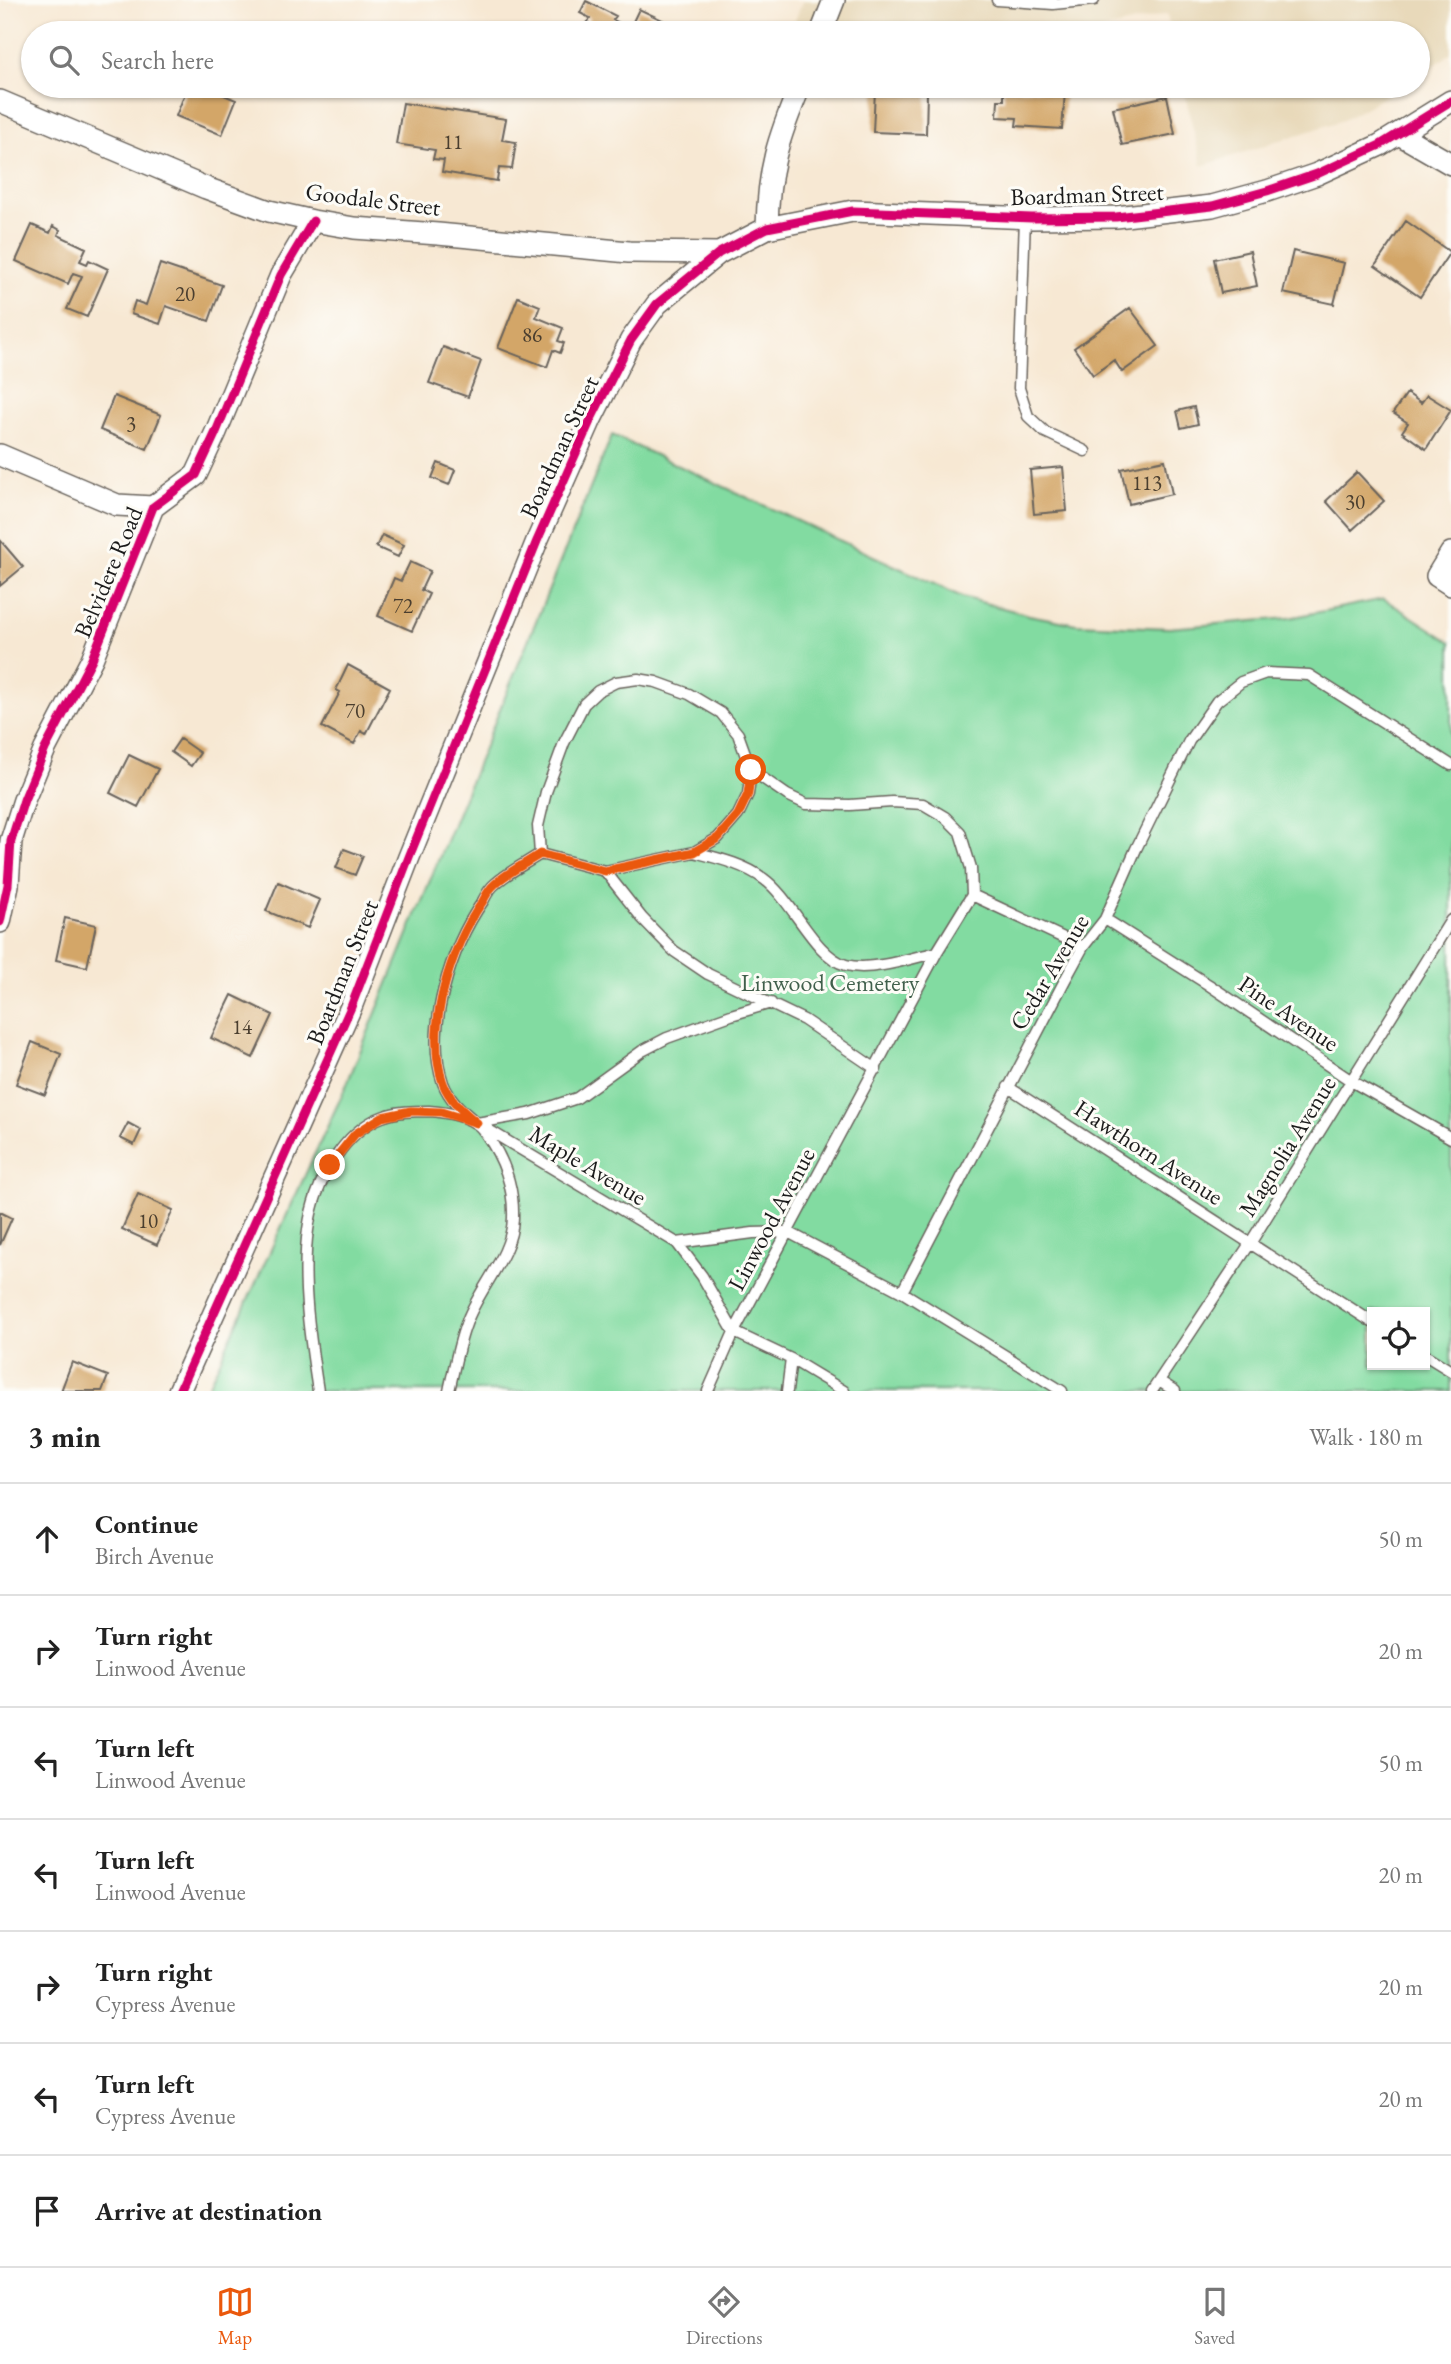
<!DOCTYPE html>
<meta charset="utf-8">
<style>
:root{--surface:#fff;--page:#f6f6f6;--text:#222;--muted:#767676;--line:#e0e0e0;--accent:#ea580c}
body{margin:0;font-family:"EB Garamond",serif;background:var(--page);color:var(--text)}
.controls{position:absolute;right:21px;bottom:21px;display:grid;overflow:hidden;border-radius:0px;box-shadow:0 2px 5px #0004}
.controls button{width:63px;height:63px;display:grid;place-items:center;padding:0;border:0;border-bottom:2px solid var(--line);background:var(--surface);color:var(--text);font:35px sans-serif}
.stop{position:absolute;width:21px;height:21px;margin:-16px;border:5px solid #ea580c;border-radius:50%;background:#fff}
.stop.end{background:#ea580c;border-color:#fff;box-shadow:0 2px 7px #0008}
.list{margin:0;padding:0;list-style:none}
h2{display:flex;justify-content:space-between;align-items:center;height:91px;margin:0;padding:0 28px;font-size:30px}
h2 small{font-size:23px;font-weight:400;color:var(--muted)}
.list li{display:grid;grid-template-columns:46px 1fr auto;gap:21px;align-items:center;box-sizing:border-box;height:112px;padding:0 28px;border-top:2px solid var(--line)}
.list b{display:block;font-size:26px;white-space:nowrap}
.list p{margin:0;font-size:23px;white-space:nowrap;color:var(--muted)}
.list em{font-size:23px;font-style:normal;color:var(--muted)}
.icon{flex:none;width:38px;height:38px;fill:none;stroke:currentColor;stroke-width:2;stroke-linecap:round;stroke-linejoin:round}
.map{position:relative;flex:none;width:1451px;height:1391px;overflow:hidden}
.search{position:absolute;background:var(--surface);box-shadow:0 2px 5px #0004;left:21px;right:21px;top:21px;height:77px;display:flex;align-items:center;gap:18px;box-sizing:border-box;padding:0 24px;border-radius:38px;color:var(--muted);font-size:26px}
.sheet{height:875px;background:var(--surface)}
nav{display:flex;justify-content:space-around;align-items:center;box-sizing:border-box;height:98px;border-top:2px solid var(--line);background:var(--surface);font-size:19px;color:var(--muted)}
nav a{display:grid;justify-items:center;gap:4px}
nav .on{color:var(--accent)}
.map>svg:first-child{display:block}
.built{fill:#e8d9ba}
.green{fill:#82dba1;stroke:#4f7c5e;stroke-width:2;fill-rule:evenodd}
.building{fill:#d3a668}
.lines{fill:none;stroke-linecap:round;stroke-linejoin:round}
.lane-casing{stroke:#69635c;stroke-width:13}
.street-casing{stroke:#69635c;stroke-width:24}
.lane{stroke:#fff;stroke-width:10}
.street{stroke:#fff;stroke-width:21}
.cycleway-casing{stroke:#fdfcf7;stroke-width:13}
.cycleway{stroke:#d6006c;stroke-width:9}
.route{stroke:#ea580c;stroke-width:9}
.labels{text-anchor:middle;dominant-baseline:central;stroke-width:6;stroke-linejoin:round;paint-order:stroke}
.number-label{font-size:21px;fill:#4a3e2f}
.street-label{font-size:24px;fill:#1c1c1c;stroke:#fdfcf7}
.park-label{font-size:24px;fill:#405f4b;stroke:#fdfcf7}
</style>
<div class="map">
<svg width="1451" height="1391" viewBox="0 0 1451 1391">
<rect width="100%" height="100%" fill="#fdfcf7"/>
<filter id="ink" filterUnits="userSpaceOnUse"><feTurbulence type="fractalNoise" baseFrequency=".0143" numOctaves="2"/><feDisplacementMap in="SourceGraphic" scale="14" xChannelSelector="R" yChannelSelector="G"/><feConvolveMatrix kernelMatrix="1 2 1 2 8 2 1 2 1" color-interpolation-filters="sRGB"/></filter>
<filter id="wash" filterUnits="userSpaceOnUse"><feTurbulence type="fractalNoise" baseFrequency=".00686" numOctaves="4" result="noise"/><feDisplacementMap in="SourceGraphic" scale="28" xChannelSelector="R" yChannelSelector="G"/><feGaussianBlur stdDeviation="1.57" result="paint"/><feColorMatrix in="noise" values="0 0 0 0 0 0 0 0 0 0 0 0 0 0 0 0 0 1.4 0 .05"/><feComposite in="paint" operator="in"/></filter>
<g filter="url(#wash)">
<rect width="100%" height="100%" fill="#f7e8d3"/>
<path class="built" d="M803,0H1451V53L1418,78V33H1171L1167,14L1090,33H975L794,23Z
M1183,86H1403L1343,120L1202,166Z"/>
<path class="green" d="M612,435L962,597L1029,615L1076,624L1169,628L1289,618L1384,599L1451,642V1391H206L346,1086ZM1372,1312H1425V1365H1372Z"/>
<g id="blocks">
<path class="building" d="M586,1L616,16L613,20L630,28L639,9L673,25L669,33H586L583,31L590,18L580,13Z
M188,86H202L236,100L222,135L176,116Z
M1004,88L1065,92L1062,129L1016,126L1017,118L997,117L998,100H1004Z
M875,90L927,92L926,134L873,132Z
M1167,96L1175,134L1122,145L1113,108Z
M403,103L506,119L502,140L516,142L512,169L499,168L497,181L442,172L444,160L433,159L435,150L396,144Z
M1406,221L1450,252L1420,297L1375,266Z
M32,225L50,233L53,226L60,230L58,235L86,248L80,261L87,264L89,260L108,269L87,317L67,309L82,276L73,273L68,284L16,261Z
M1250,251L1257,286L1221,293L1214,259Z
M1293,251L1344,263L1334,304L1283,293Z
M160,264L222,285L209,321L166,306L160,324L131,314L135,301L146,305Z
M518,297L540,306L536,317L563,328L558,341L564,343L560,353L553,350L547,367L498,348Z
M1130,308L1158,346L1122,372L1114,360L1093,375L1074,348Z
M443,347L481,361L468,397L429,383Z
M1407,393L1421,403L1427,395L1451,410L1426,449L1402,432L1408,423L1393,413Z
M114,396L161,415L147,449L100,430Z
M1194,407L1198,424L1181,428L1177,411Z
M1165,460L1172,494L1129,504L1121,469Z
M438,463L455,470L449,485L432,478Z
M1063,467L1067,511L1034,514L1030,470Z
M1357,472L1384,501L1352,530L1326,501Z
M382,535L404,545L398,557L376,547Z
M0,540L23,567L0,586Z
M410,562L430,571L421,590L429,594L412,631L378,616L394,578L401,581Z
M348,665L390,688L366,734L361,731L354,744L322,727L340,692L336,690Z
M180,739L200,753L191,766L171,752Z
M129,755L158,769L138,807L110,793Z
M344,849L363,856L355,875L336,868Z
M278,882L320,900L308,928L266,911Z
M65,918L96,925L87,967L56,960Z
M232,995L273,1015L253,1058L211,1038Z
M32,1042L61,1054L45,1095L16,1084Z
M128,1123L141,1130L134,1145L120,1138Z
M138,1194L173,1210L157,1245L122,1229Z
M0,1212L12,1218L0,1245Z
M72,1362L108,1376L102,1391H61Z"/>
</g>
</g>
<g filter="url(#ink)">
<use href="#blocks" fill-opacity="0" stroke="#69635c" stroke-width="2"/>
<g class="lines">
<defs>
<path id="lane" d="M997,0L1053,4L1094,0
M1025,218L1019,388L1028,416L1045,432L1085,451
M751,770L787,795L806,804L850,805L892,802L923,804L945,817L960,832L971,868L972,895
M694,852C717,858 744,864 764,879C792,899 815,957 846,965C871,972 912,958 937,952
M540,854L538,826L546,792L564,743L584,704L598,691L616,682L638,679L656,682L689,694L721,713L738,734L751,770L748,794L738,815L718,838L694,852L605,871
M972,895L1083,947
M1105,919L1209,985L1353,1082L1451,1138
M1008,1087L1372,1322
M477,1123L529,1114L577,1098L642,1051L667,1038L731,1015L771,1003
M677,1243L753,1233L788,1232L902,1292L1062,1391
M902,1292L1065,980L1083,947L1105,919L1136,849L1189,741L1217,701L1241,682L1266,673L1309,675L1451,765
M734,1332L702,1276L677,1243L477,1123C463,1111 450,1101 443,1083C424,1028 451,947 483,901C486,895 490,888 495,884C508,872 525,864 540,854L605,871L642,918L674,951L708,974L804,1020L876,1069
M734,1332L791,1359L844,1391
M1425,1355L1451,1371
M1159,1381L1175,1391
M318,1391C309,1333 296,1252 316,1196C327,1165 350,1129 382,1117C397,1111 414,1111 429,1111C444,1112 463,1115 475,1123C480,1125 483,1130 486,1134C504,1159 514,1187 513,1218C512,1257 478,1288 466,1324C458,1345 454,1369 449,1391
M708,1391L734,1332L937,952L972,895
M787,1391L791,1359
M1152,1391L1251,1242L1451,920"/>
<path id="street" d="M821,33L834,0
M0,101L206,188L269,211L313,221L354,228L438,234L629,252L719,253
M1399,134L1451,164
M767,228C768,169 778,139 800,86
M0,455L117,505L153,507
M1451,553L1437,576L1451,585
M0,922L8,885L11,841L24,800L45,749L92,659L153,507L196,475L216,432L281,275L313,221
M179,1391L351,1007L409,857L537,541L591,419L631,340L657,304L719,253L767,228L853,211L1032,218L1116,217L1212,206L1267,191L1317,174L1380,145L1451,101"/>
</defs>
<use href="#lane" class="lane-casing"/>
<use href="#street" class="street-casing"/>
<use href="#lane" class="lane"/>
<use href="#street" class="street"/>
<defs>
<path id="cycleway" d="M0,922L8,885L11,841L24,800L45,749L92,659L153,507L196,475L216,432L281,275L313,221
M179,1391L351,1007L409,857L537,541L591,419L631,340L657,304L719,253L767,228L853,211L1032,218L1116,217L1212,206L1267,191L1317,174L1380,145L1451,101"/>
</defs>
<use href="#cycleway" class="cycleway-casing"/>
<use href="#cycleway" class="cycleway"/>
</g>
</g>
<g class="lines" filter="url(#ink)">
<path class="route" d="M330,1165L355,1134L382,1117L411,1111L441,1112L477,1123C463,1111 450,1101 443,1083C424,1027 451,947 483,901C486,895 490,888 495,884C508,872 525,864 540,854L605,871L694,852L718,838L738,815L748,794L751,770"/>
</g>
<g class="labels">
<g class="number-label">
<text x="453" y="141">11</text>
<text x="185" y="293">20</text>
<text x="532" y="334">86</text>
<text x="131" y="423">3</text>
<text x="1147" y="482">113</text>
<text x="1355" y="501">30</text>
<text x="403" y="605">72</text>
<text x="355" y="710">70</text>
<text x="242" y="1026">14</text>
<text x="148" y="1220">10</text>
</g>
<g class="street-label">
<text transform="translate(1087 194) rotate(-2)">Boardman Street</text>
<text transform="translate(373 199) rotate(7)">Goodale Street</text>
<text transform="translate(559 447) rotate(-65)">Boardman Street</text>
<text transform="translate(108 572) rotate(-67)">Belvidere Road</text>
<text transform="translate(342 972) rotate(-68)">Boardman Street</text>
<text transform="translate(1049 972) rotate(-59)">Cedar Avenue</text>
<text transform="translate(1289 1013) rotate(34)">Pine Avenue</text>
<text transform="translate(1287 1146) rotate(-58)">Magnolia Avenue</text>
<text transform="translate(1149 1152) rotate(33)">Hawthorn Avenue</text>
<text transform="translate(588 1165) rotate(31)">Maple Avenue</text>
<text transform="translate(771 1219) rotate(-62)">Linwood Avenue</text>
</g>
<g class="park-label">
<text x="830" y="982">Linwood Cemetery</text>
</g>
</g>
</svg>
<div class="controls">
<button><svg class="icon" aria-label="locate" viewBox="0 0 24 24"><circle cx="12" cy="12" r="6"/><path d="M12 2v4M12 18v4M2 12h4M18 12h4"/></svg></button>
</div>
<div class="stop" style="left:751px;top:770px"></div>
<div class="stop end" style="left:330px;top:1165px"></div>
<div class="search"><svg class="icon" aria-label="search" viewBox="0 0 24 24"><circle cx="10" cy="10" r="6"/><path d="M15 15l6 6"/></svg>Search here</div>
</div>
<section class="sheet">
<h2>3 min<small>Walk · 180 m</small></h2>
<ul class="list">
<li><svg class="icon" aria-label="ahead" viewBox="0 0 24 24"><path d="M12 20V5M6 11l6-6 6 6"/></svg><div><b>Continue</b><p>Birch Avenue</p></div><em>50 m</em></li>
<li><svg class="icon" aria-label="right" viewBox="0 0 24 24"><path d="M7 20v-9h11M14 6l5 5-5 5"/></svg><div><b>Turn right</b><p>Linwood Avenue</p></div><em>20 m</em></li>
<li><svg class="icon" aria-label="left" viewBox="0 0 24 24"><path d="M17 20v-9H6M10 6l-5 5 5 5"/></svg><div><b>Turn left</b><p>Linwood Avenue</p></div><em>50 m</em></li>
<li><svg class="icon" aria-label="left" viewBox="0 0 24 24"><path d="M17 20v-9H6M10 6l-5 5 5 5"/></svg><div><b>Turn left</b><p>Linwood Avenue</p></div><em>20 m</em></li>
<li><svg class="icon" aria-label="right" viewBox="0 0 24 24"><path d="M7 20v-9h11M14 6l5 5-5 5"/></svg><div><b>Turn right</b><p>Cypress Avenue</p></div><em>20 m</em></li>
<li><svg class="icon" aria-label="left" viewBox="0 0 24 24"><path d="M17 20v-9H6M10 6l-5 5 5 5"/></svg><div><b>Turn left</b><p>Cypress Avenue</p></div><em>20 m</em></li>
<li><svg class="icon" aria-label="arrive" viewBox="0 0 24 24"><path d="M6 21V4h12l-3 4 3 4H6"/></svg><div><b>Arrive at destination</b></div></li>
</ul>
</section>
<nav>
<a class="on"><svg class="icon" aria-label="map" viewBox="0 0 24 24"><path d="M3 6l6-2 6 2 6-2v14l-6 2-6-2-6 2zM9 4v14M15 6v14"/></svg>Map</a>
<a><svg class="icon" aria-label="directions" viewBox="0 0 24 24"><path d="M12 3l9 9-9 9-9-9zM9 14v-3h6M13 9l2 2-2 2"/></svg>Directions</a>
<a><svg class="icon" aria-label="saved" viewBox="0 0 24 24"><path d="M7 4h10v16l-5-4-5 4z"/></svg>Saved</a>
</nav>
